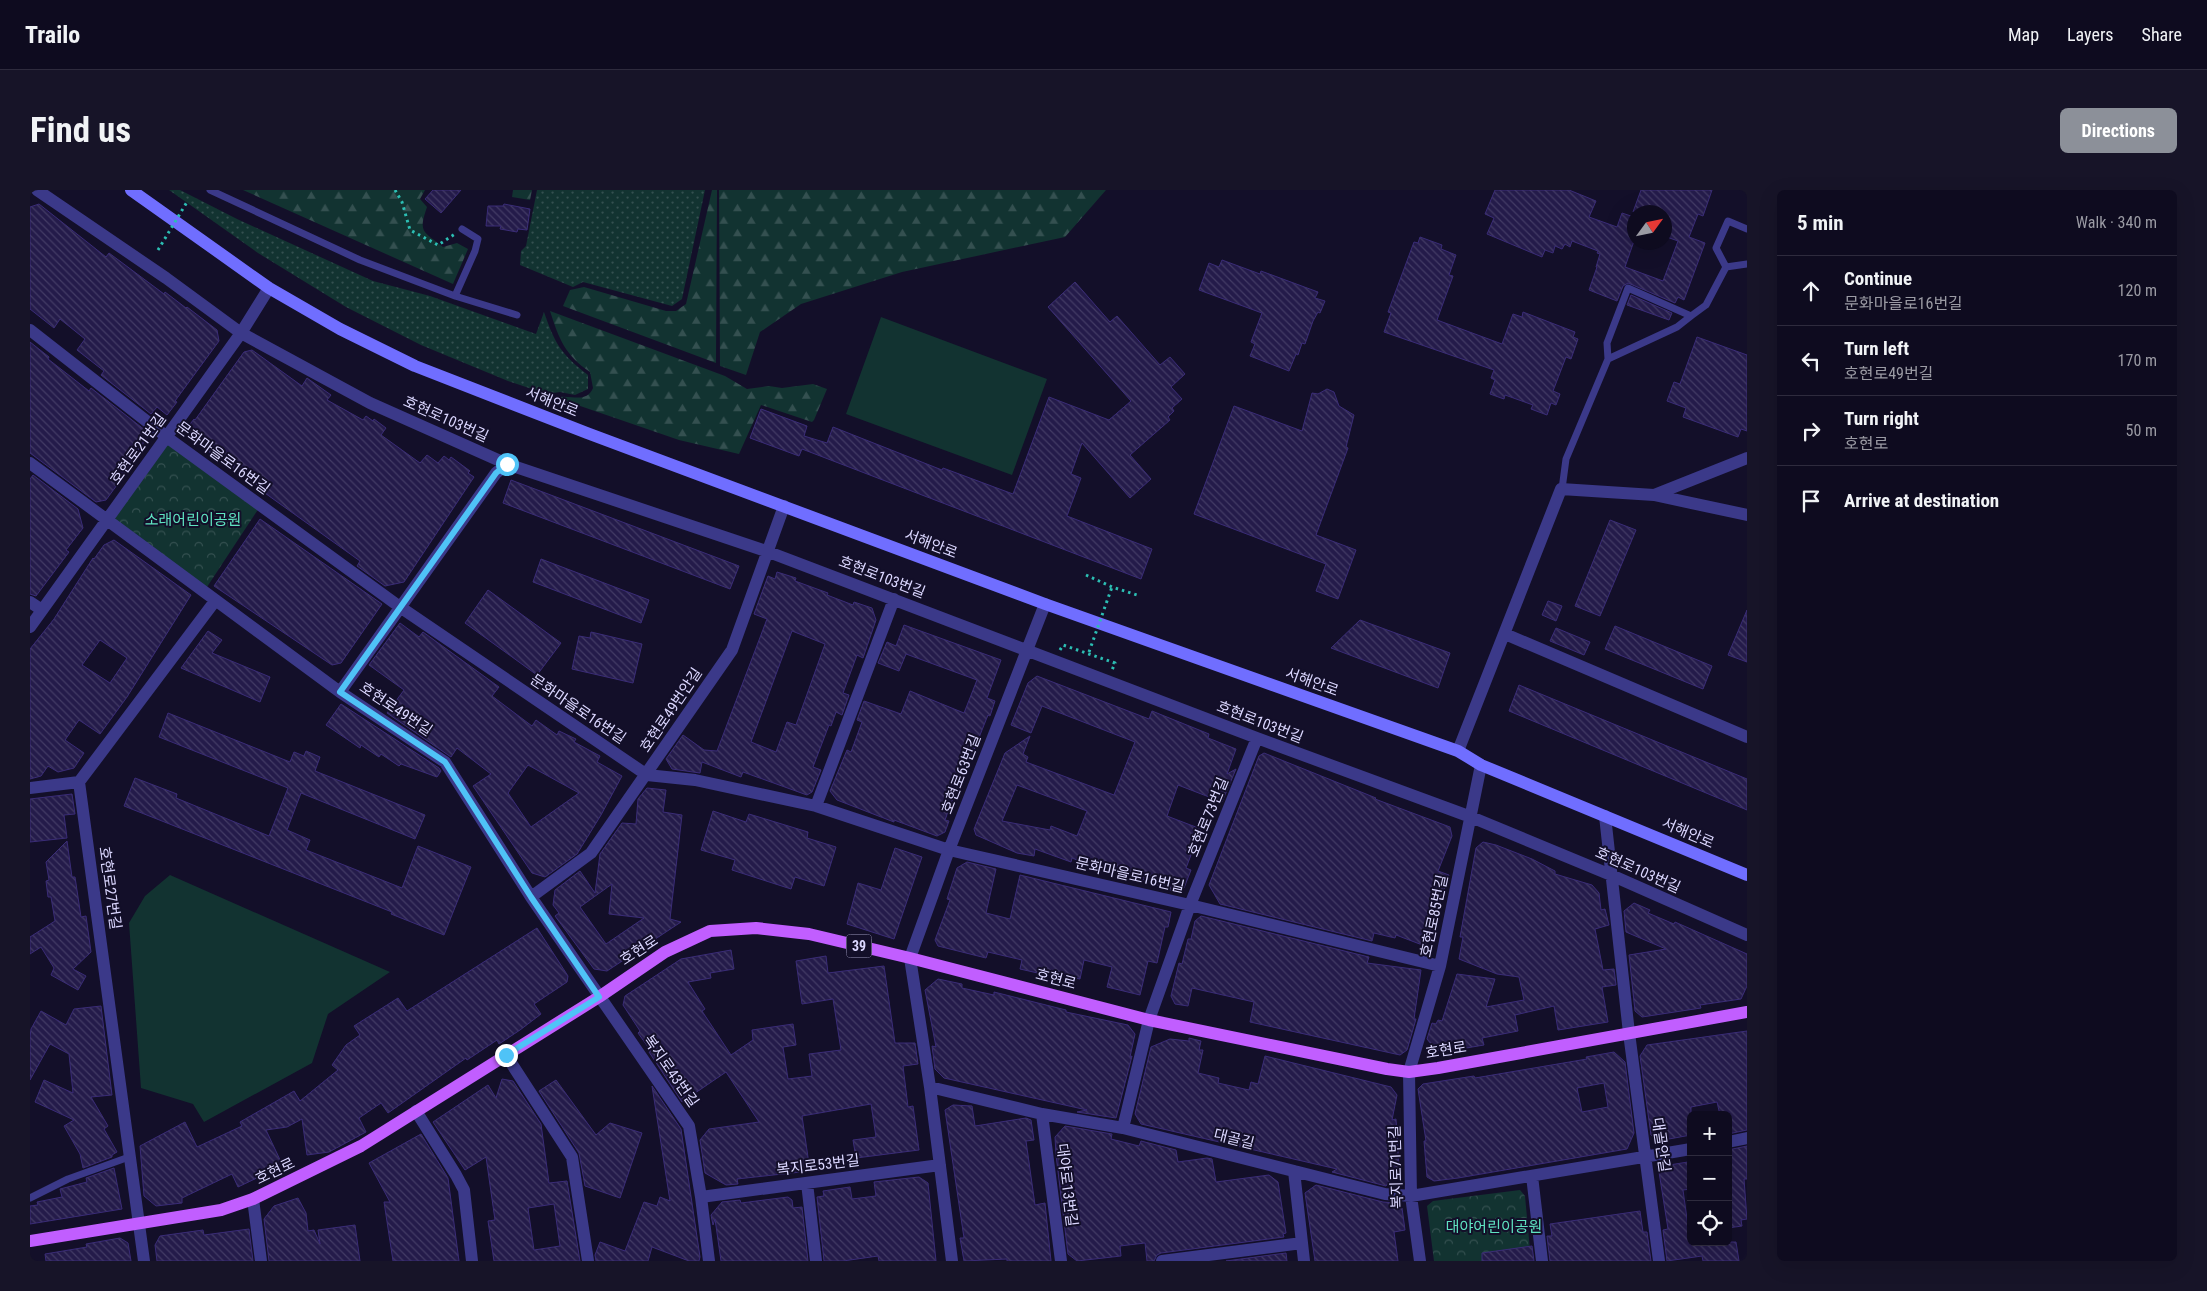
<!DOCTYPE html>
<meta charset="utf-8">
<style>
:root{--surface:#0e0b1f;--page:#171428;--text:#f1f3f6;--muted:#9b9ba4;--line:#2e2b3d;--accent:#8c9099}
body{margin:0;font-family:"Roboto Condensed","Noto Sans KR",sans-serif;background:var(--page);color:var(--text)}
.controls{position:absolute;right:15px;bottom:15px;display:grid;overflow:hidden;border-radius:8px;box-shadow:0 5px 20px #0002}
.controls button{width:45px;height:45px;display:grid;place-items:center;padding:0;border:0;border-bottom:1px solid var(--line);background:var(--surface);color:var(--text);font:25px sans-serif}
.compass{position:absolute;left:1597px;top:15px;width:45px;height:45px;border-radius:50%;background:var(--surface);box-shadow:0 5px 20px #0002;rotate:57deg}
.stop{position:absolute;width:15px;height:15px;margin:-11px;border:4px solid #4fc3f7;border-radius:50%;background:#fff}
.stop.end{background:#4fc3f7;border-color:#fff;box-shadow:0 1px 5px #0008}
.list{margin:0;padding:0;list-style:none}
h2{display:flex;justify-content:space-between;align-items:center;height:65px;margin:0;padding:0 20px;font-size:21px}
h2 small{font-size:16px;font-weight:400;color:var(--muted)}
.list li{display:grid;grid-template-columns:32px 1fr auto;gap:15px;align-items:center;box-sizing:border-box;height:70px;padding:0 20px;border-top:1px solid var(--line)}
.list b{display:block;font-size:19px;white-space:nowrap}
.list p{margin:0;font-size:16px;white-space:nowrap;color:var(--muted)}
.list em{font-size:16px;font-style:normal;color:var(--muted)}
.icon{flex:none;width:28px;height:28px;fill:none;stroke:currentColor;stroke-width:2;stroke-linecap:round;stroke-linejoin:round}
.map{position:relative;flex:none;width:1717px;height:1071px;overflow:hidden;border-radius:8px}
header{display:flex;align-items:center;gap:30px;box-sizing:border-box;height:70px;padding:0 25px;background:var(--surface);border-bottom:1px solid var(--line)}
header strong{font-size:24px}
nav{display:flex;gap:28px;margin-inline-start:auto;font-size:18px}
.intro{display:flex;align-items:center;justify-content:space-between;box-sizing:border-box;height:120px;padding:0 30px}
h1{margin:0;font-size:35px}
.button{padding:12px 22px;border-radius:8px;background:var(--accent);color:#fff;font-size:18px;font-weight:700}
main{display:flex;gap:30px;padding:0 30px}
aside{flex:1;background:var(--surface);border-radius:8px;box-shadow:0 5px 20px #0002}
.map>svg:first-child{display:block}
.grass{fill:url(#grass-dots)}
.forest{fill:url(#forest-firs)}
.park{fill:url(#park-crowns)}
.garden{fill:#123331}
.building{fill:url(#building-back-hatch);stroke:#3a2c77;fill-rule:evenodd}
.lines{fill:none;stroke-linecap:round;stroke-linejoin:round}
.path{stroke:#2cbeb3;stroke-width:3;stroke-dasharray:2.5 4;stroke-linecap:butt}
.service{stroke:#3b3989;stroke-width:7}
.minor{stroke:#3b3989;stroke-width:12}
.secondary{stroke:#706eff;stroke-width:12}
.primary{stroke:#c15eff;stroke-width:12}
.path-bridge{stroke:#2cbeb3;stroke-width:3;stroke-dasharray:2.5 4;stroke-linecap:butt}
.route{stroke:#4fc3f7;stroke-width:6}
.labels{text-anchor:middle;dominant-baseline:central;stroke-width:4;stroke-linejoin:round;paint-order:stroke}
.shield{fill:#130f29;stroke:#9f9bbf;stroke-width:1}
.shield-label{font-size:14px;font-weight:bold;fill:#dbd7ff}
.street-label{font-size:15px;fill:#dbd7ff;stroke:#130f29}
.park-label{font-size:15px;fill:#5fe3c1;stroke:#130f29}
</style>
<header>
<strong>Trailo</strong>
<nav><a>Map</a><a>Layers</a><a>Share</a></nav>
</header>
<div class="intro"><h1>Find us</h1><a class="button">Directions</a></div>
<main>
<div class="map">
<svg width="1717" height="1071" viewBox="0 0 1717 1071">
<defs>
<pattern id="grass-dots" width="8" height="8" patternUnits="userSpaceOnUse" patternTransform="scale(1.25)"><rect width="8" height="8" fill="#123331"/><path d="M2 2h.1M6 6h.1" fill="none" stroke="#345050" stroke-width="1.8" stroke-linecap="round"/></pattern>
<pattern id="forest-firs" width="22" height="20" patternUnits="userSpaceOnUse" patternTransform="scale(1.25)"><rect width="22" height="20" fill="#123331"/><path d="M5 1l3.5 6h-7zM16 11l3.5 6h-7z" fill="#345050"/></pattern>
<pattern id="park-crowns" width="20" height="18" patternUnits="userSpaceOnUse" patternTransform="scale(1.25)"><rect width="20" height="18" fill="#123331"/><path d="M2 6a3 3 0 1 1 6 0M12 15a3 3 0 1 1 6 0" fill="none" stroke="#345050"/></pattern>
<pattern id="building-back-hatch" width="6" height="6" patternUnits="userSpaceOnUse" patternTransform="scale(1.25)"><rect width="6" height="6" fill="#241b4a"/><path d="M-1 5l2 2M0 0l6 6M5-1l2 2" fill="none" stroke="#433b65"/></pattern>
</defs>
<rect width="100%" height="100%" fill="#130f29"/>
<path class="grass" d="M139,0H150L207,29L343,91L400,106L506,144L514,122C525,154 531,164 558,185V199L545,205L530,202L517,204L478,191L391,155L316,117L228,63Z
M507,0H675L652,109L642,116L553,92L543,97L490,75L491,61L496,56Z"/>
<path class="forest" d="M213,0H395L390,9L397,17C388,43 393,41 413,57L427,53L438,59L423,94Z
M483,0H502L500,10L482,7Z
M682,0H687L686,173L533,116L540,100L554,97L636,121H646L656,114Z
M689,0H1076L1035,47L872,82L771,114L730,142L716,185L690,176Z
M520,121L695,186L717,199L739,196L752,198L783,194L797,199L784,230L782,232L731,215L709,264L649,250L527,208C538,203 556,215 563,198L560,182C535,165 529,149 520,121Z"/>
<path class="park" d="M139,252L229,318L175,400L82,329Z
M1490,1000L1495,1006L1501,1071H1404L1397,1016L1403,1011Z"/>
<path class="garden" d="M851,127L1017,189L982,285L816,224Z
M140,685L360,782L298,824L282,873L174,932L163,914L111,898L99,733L115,706Z"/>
<path class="building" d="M403,0H431L411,23L395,9Z
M1465,0H1539L1566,11L1559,27L1587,37L1592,23L1604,27V51L1595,77L1633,91L1648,51L1634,46V22H1603L1611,0H1682L1673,26L1668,24L1659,47L1675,53L1654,110L1648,107L1645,113L1598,93L1593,96L1587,111L1559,100L1567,77H1566L1570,64L1567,63L1568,61L1542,51L1540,57L1535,54L1532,59L1525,56L1523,63L1515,60L1512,67L1457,44L1464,28L1455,24Z
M9,14L76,67L79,63L134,104L135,102L156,118L157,117L187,140L189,151L145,211L147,212L137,225L127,217L121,224L71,185L74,181L47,160L55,149L30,129L24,138L0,119V17Z
M474,14L500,19L497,40L488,39L487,42L470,39L471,36H456L458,16H473Z
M1390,47L1412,55L1411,59L1426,65L1419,85L1423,86L1407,130L1472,154L1483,124L1492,127L1493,122L1545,142L1543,147L1548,149L1541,169L1536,167L1523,201L1530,204L1526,215L1521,213L1517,225L1501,219L1503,215L1475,205L1474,209L1460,204L1465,190L1461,188L1464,180L1354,142L1361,123L1358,122L1384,52L1388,53Z
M1192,70L1230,84L1231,81L1288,102L1285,108L1295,111L1290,123L1288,122L1283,131L1275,154L1272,153L1268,165L1266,164L1259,181L1220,166L1225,154L1221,152L1232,123L1169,100L1179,73L1189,77Z
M1045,92L1080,132L1087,126L1130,175L1140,167L1155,184L1141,197L1152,209L1142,218L1144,221L1138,227L1140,230L1100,265L1121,289L1100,308L1052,253L1041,284L1051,288L1037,326L1122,359L1111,389L772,259L769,266L720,248L731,219L777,236L774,246L797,253L803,237L912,280L913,278L983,304L1019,207L1079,230L1101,211L1018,117Z
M1601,105L1642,123L1639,130L1597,115Z
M1667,147L1717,165V241L1711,239L1708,247L1653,227L1656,218L1637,211L1644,192L1650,194Z
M0,152L19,167L18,169L59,201L61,198L120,244L100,271L103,273L76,310L66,312L0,263Z
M222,160L272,196L277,188L301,205L297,210L333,230L336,226L343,231L344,229L356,238L351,245L390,273L397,265L408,273L414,266L419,270L421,267L440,281L438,283L444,287L374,392L355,396L327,376L330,371L232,301L233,299L159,248L157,238L164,229L165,230L214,162Z
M1297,199L1304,202L1309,216L1324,225L1316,257L1318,258L1286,345L1326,360L1308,409L1286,401L1296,374L1164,324L1204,216L1272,241L1282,203L1288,204Z
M3,285L48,319L53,338L36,360L39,362L6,406L0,404V289Z
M481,290L709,376L700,399L473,313Z
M230,329L352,414L311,473L302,475L184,396Z
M1580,330L1606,340L1570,426L1545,416Z
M84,350L161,405L97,507L70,544L49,530L35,550L54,563L44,578L28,582L18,576L11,586L0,589V459L24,429L63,368L64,369L74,355ZM70,450L97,468L80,493L52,475Z
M511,369L619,410L611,433L503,392Z
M747,382L766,388L765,391L798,403L797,405L823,415L824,412L842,418L846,430L833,468L827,465L813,503L819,505L812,525L806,522L801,536L799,535L783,577L791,580L782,602L777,605L713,582L711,587L672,572L670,583L642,579L636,569L653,545L674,560L687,561L737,429L724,424L738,386L745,389ZM762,441L795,454L766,535L757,532L746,562L721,552Z
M458,400L531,453L507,485L435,433Z
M1518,411L1532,416L1526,431L1512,425Z
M1717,420V472L1698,465Z
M1330,430L1420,463L1408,498L1301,458Z
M370,433L389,447L393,442L469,497L462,506L502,536L506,530L527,545L529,541L546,549L544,552L570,566L567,572L592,586L571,625L547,664L515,687L502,683L443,596L461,584L427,558L421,567L357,523L374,500L339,475ZM498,575L549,603L501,637L478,603Z
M874,435L971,470L957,508L965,511L960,526L958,525L930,595H928L915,630L919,631L915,642L907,646L864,630V632L807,610L800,601L817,560L821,562L832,532L827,530L834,511L871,524L880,501L934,523L947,490L876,464L869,481L848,473L857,452L866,456Z
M1585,436L1682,476L1673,499L1575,459Z
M1526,438L1560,452L1554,465L1520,451Z
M178,441L192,450L182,463L240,487L230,512L151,478Z
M561,442L612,454L603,493L542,479L549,446L560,448Z
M1007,486L1119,529L1122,521L1179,544L1178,548L1206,559L1197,584L1206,579L1192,612L1148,595L1137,626L1171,639L1156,678L1161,680L1154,698L1147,696L1145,702L1071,673L1069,679L1042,668L1041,672L1005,659L1004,666L987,663L946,645L944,639L975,563L1000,546L993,564L998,567L996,572L1084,605L1105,552L1012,516L1001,543L981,535L998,493ZM987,595L1057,621L1047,646L1021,636L1020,640L972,631Z
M1489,495L1717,589V620L1479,521Z
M311,514L409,578L411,581L407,587L371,574L369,576L351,564L349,567L331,555L330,558L296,535Z
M138,523L260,572L264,562L274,566L276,561L290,567L285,581L395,625L385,649L271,603L257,640L280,650L276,660L372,698L388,656L441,677L414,745L361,724L362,722L94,616L105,588L147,604L146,608L239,646L258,598L129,547Z
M1234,563L1346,608L1345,609L1420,637L1422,646L1408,681L1419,685L1395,756L1366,745L1365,748L1344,743L1342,751L1190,714L1179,695L1229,566Z
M617,598L636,600L633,622L652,625L640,729L651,732L577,781L564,779L525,726L529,723L523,715L525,700L550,681L565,703L570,664L592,633L606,634L608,609ZM582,694L579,724L614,728L576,754L550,717Z
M42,604L45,624L34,625L37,648L0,652V609Z
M683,621L716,632L719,624L778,642L777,648L806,657L794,696L765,687L761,699L702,680L705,670L671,660Z
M37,651L42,687H45L51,727L56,726L61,762L43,779L56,786L48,800L21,785L24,778L11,757L0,764V747L25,731L21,707H18L16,691L19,690L16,672Z
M1453,652L1466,655L1502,669L1525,681V684L1562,695L1569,703L1571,720L1575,719L1579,735L1565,739L1573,780L1584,779L1586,795L1572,797L1578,832L1528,840L1524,816L1485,825L1488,841L1452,848L1454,855L1413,862L1405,859L1397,849L1402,833L1406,834L1408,830L1412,831L1427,784L1465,789L1456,817L1494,810L1489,787L1467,784L1429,769L1433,747H1430L1446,658Z
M865,658L892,667L864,749L817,734L828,693L851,700Z
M937,672L966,679L956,723L980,729L990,685L1141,722L1138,737H1135L1127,773L1118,771L1110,805L1077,797L1082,777L1054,770L1050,789L1013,781L1012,784L990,779L992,770L958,762L956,768L908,756L905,750L920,710L917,709L927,678Z
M1604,713L1620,720L1618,723L1644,734L1645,732L1717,764V796L1711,809L1670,815L1671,818L1612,827L1605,821L1599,765L1636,759L1596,742L1594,721Z
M1171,726L1339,767L1337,773L1391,780L1384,829H1386L1377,860L1370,865L1220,832L1224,812L1162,798L1158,816L1145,814L1141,806L1149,773L1152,774L1158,749H1161L1165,731Z
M507,738L538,786L537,792L504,814L511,824L490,840L469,854L467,850L437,870L436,868L358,923L351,913L329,928L336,942L299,962L277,965L272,929L257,937L236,940L252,974L230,984L231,986L208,997L202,984L152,1008V1013L126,1016L114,1006L110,956L155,932L167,957L212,936L210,932L264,901L270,911L308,880L302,875L316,855L330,845L324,836L368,808L377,821Z
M701,760L704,779L680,783L681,788L658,792L675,819L672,821L701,865L723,850L722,840L763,834L766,855L753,857L758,889L782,886L779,864L811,860L803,809L772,814L766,771L796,766L798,783L854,776L865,853H885L888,874L873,876L878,917L883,916L889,960L826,968L823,950L846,947L841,914L772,926L780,981L707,989L708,994L696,995L675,983L670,950L679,939L729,932L696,882L652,912L619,862L621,861L608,843L610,841L593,815L595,806L651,769Z
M908,789L932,794V798L964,805V802L1036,820V822L1098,835L1105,844L1100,867L1102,866L1086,928L1047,922L1057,920L914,888L905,879L902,856L906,857L895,800Z
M71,816L82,905L61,907L78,936L74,939L87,962L82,965V967L53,978L50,964L34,936L44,930L5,912L14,890L43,903L39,864L20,854L0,890V847L1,839L11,821L36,835L44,819Z
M1717,841V940L1698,944V925H1690L1687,912L1661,917V945L1628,951L1621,945L1610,866L1617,855Z
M1159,848L1171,851L1169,860H1173L1168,883L1189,888L1188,893L1219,900L1221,892L1228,894L1235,866L1361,897L1367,905L1362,930L1366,929L1369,977L1356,996L1302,982L1307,979L1111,934L1105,924L1121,857L1140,849L1159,851Z
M1584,862L1595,872L1604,943L1597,959L1428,988L1404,991L1397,987L1394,951H1396L1388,899L1393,894L1444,886L1445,888L1557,869L1556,867ZM1574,893L1578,917L1552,922L1547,898Z
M472,889L483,891L511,934L519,993L537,991L550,1071H464L458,1031L465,1030L456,967L435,980L403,932L458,895L466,908ZM524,1014L530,1056L504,1060L498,1018Z
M526,890L566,945L580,933L612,943L590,1008L555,996L549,963L509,901Z
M622,896L651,939L670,1067L669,1071H659L622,1057L618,1071H566L565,1065L570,1052L595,1061L614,1012L627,1016L630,1007L640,1011Z
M923,915L942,916L945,936L996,928L1001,930L1004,950L996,951L1005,1015L1015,1013L1021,1071H977V1069L934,1071L930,1048H934L915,920Z
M1035,936L1082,944L1081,949L1109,956L1111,951L1146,960L1148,972L1177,968L1182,969L1186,992L1239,985L1248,992L1256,1043L1253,1044L1254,1047L1131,1063L1127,1065L1124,1071H1117L1115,1053L1090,1056L1091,1066L1047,1071L1038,1064L1026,965L1025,947Z
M391,944L418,988L429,1071H363L354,1012H360L339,973Z
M1717,956V989H1714L1717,1029L1711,1030L1712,1036L1698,1038V960Z
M1658,972L1661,999L1653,1000L1658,1036H1661V1052H1706L1709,1071H1673L1672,1066L1637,1071L1633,1040L1638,1039L1629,982L1633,976Z
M84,978L92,1019L0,1034V1016L8,1015L7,1012L32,1007L30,999L57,992L56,988Z
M889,987L898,993L906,1071H849L848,1066L813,1071H794L787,1007L794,1006L793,1001L820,997L822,1009L846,1006L844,992Z
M1286,995L1353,1012L1367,1013L1372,1018L1375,1040L1364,1042L1368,1071H1285L1275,1003Z
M758,1007L762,1010L763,1018L772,1017L778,1071H691L685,1029L683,1035L681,1025L692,1012L710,1010L711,1013Z
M268,1008L276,1023L278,1041L284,1040L290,1054L288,1040L325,1035L330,1071H239L234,1029L244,1016Z
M1610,1021L1613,1042H1617L1621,1071H1520L1517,1046H1522L1520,1034Z
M219,1039L223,1071H127L125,1055L130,1046L173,1040L174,1045Z
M90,1048L98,1053L101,1071H16L15,1064L57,1057L56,1054Z
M1502,1056L1504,1071H1452V1063Z
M1256,1063L1257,1071H1196Z"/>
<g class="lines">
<path class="path" d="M365,0L372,12L380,40L408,55L425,44
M1056,385L1082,397L1110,406
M1030,460L1033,455L1085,473L1082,480"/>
<path class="service" d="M180,0L330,70L425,106L487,125
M1696,77L1686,58L1698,31L1717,39
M1696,77L1717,74
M425,106L445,61L448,49L432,39
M1661,126L1676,115L1696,77
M1532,299L1536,269L1578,169L1577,153L1598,98L1661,126L1647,137L1578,169
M0,1008L38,989L99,967"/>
<path class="minor" d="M7,0L136,88L211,143L340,213L477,274L736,361L1227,548L1441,627L1581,685L1717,745
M0,140L142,251L370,417L617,585L665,590L786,616L919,660L1160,715L1410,776
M0,273L310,502L415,572L501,707L659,936L671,1007L679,1071
M1624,305L1717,325
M0,412L12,420
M0,437L211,143L239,98
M1475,444L1717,547
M310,502L466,283L477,274
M1428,561L1531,299L1624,305L1717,268
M0,598L49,592
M786,616L864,409
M1575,626L1599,843L1629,1071
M501,707L561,663L702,460L754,316
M476,865L542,967L558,1071
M900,897L1012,924L1093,938L1355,1004L1381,1006L1661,959
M386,921L426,985L434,1000L442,1071
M1012,924L1031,1071
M1093,938L1119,830L1160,715L1227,548
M1698,952L1717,948
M1264,981L1274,1071
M1502,986L1512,1071
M777,993L786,1071
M671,1007L910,975
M223,1009L231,1071
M114,1071L49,592L185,411
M922,1071L900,897L880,768L919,660L1015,414
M1132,1071L1272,1053
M1390,1071L1381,1006L1379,882L1410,776L1451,575"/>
<path class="secondary" d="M101,0L239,98L310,139L385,176L557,243L1015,414L1428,561L1451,575L1717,685"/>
<path class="primary" d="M0,1051L191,1020L223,1009L331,956L569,807L635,762L680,741L726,738L779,744L880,768L1119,830L1357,879L1379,882L1408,878L1717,822"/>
<path class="path-bridge" d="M128,60L157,12
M1059,462L1082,397"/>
</g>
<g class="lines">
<path class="route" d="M476,865L569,807L501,707L415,572L310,502L466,283L477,274"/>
</g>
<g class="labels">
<rect class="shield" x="816.5" y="744.5" width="25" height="23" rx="4"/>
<g class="shield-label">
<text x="829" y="756">39</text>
</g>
<g class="street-label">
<text transform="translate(522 212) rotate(22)">서해안로</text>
<text transform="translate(416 229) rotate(24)">호현로103번길</text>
<text transform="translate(108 259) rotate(-54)">호현로21번길</text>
<text transform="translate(193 268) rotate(36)">문화마을로16번길</text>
<text transform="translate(901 354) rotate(21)">서해안로</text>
<text transform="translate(852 387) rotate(21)">호현로103번길</text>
<text transform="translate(1282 492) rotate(20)">서해안로</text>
<text transform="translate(366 519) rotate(34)">호현로49번길</text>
<text transform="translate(548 519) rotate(34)">문화마을로16번길</text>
<text transform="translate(641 520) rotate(-56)">호현로49번안길</text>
<text transform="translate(1230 532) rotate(21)">호현로103번길</text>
<text transform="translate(931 584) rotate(-69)">호현로63번길</text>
<text transform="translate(1178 627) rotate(-68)">호현로73번길</text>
<text transform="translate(1658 643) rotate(23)">서해안로</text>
<text transform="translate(1608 680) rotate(24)">호현로103번길</text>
<text transform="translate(1100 685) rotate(13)">문화마을로16번길</text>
<text transform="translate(80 698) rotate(82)">호현로27번길</text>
<text transform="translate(1404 726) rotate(-78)">호현로85번길</text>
<text transform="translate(609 760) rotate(-33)">호현로</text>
<text transform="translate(1026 789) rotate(15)">호현로</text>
<text transform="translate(1416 860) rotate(-9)">호현로</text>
<text transform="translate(641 881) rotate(55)">복지로43번길</text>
<text transform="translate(1204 949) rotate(14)">대골길</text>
<text transform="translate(1631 955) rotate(82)">대골안길</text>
<text transform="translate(788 975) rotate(-7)">복지로53번길</text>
<text transform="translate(1366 977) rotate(-92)">복지로71번길</text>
<text transform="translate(245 981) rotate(-26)">호현로</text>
<text transform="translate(1037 995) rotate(83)">대야로13번길</text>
</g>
<g class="park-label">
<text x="163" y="330">소래어린이공원</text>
<text x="1464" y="1037">대야어린이공원</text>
</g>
</g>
</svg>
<div class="controls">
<button>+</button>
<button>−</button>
<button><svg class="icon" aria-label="locate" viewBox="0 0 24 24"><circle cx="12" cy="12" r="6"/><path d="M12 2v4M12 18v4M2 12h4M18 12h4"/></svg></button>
</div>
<svg class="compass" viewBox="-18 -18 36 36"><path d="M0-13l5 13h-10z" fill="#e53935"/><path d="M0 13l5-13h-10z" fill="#9b9ba4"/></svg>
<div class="stop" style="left:477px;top:274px"></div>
<div class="stop end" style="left:476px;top:865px"></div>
</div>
<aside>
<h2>5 min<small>Walk · 340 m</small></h2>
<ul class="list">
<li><svg class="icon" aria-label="ahead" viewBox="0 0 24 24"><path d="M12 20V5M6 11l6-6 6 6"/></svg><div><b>Continue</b><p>문화마을로16번길</p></div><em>120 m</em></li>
<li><svg class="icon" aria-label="left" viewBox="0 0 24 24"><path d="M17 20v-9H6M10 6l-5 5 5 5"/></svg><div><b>Turn left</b><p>호현로49번길</p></div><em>170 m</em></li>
<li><svg class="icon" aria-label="right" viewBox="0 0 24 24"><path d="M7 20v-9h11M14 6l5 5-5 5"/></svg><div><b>Turn right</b><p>호현로</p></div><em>50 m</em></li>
<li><svg class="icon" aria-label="arrive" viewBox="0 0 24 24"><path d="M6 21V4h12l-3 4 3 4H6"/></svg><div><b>Arrive at destination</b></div></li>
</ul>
</aside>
</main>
